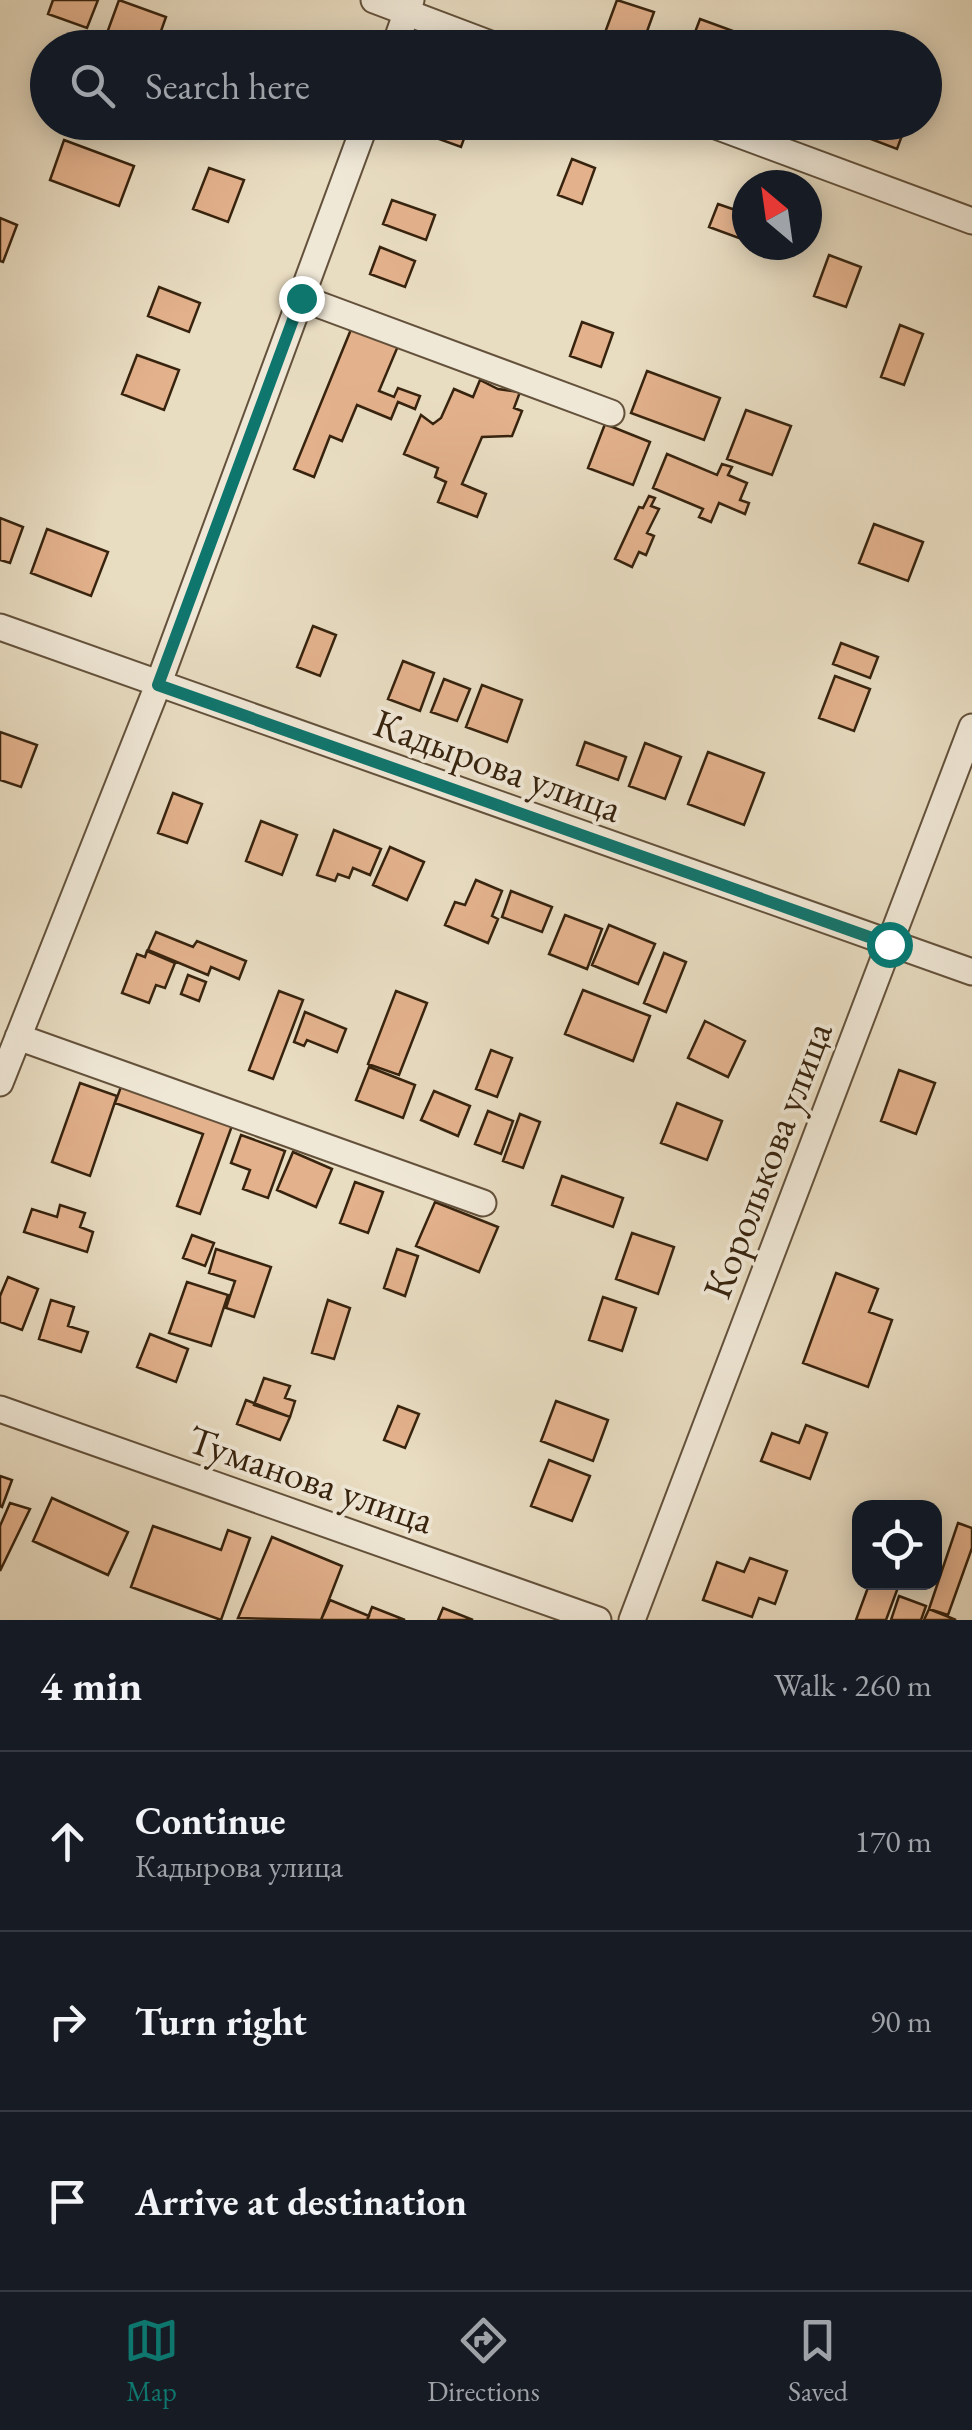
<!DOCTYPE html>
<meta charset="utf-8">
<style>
:root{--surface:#171b24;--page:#242831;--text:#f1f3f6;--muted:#9ea1a6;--line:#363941;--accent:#0f766e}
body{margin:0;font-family:"EB Garamond",serif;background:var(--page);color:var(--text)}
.controls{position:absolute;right:30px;bottom:30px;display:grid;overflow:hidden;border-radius:20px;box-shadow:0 5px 25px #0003}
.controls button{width:90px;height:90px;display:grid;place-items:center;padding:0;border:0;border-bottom:2px solid var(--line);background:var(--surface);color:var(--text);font:50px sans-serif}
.compass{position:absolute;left:732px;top:170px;width:90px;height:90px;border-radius:50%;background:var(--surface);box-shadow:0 5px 25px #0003;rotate:331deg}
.stop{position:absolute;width:30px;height:30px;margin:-22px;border:8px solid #0f766e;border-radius:50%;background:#fff}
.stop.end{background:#0f766e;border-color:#fff;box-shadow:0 2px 10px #0008}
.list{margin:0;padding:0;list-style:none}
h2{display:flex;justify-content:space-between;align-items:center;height:130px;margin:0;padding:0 40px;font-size:42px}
h2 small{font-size:32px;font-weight:400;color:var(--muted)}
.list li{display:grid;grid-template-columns:65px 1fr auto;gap:30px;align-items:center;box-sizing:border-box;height:180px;padding:0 40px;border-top:2px solid var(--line)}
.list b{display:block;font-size:38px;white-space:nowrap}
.list p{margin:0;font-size:32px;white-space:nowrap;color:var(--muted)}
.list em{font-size:32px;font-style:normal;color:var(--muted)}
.icon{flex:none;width:55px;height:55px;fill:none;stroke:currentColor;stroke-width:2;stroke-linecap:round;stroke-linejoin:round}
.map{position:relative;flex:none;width:972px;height:1620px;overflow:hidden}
.search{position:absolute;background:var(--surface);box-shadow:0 5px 25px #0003;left:30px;right:30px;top:30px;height:110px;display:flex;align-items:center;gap:25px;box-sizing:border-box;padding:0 35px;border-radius:55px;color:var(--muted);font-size:38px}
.sheet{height:670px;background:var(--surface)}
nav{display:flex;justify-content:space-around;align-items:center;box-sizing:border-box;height:140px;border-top:2px solid var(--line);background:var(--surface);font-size:28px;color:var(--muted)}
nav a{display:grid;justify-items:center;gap:5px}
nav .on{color:var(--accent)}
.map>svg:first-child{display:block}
.building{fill:#e3b28d;stroke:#37230e;stroke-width:2.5}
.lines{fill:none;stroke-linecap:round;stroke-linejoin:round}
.minor-casing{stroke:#63513b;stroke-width:29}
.minor{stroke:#f0e8d7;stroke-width:25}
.route{stroke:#0f766e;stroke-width:12}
.labels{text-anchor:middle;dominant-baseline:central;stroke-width:8;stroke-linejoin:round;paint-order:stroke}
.street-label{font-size:40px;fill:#37230e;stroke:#f0e8d7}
</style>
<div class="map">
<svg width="972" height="1620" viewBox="0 0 972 1620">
<rect width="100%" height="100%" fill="#e8dcc1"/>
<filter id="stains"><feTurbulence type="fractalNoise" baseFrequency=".002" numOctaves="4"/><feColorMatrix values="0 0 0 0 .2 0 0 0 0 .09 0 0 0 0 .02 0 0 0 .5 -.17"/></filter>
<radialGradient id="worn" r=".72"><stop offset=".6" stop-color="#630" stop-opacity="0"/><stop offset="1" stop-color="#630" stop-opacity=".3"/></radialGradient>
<path class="building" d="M53,0H98L87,28L48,14Z
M119,0L166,17L155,48H145L107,33Z
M617,0L654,12L641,48H628L603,38Z
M700,19L744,35L740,48H689Z
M417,122H470L461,147L414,130Z
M859,122H907L897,149L855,133Z
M64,140L134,166L119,206L50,180Z
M572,159L595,168L582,204L558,195Z
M209,168L244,180L228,222L193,209Z
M392,200L435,215L426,240L383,224Z
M718,204L747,214V241L709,227Z
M0,218L17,225L3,262L0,261Z
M380,247L415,261L405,287L370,274Z
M829,255L861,267L846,307L814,296Z
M159,287L200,303L189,332L148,316Z
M582,322L613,333L601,367L570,356Z
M900,325L923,334L904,385L881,377Z
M352,327L398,346L379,391L394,397L398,388L420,396L415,409L398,402L391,419L357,405L342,441L330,436L314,477L294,469Z
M137,355L179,370L164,410L122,394Z
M647,371L720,398L704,440L631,413Z
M480,380L498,389L520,392L514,408L522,411L512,436L482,437L462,484L486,494L477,517L438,502L446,482L435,477L438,468L404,454L421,415L433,424L441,418L454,389L473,397Z
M746,410L791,426L772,475L727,459Z
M605,424L650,442L633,485L588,468Z
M667,454L717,475L722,464L732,467L728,475L747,483L740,500L749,503L745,514L719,503L711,522L699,517L703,509L653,488Z
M649,496L655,498L651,506L659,509L647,533L654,536L646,555L639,552L632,567L615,559L639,507L643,508Z
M0,518L23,527L10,563L0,560Z
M874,524L923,542L908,581L859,563Z
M47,529L108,552L91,596L31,573Z
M313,626L336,635L320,676L297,667Z
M841,643L878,657L870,678L833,664Z
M403,661L434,673L420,711L388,699Z
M835,676L870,689L854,731L819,718Z
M444,679L470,689L457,721L431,712Z
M482,685L522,700L507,742L466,727Z
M0,732L37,745L21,787L0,780Z
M585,742L626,757L618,780L577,765Z
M645,743L681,757L665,799L629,786Z
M708,752L764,773L744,825L688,804Z
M173,793L202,804L187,843L158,833Z
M261,821L297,835L282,875L246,861Z
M334,830L381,849L370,875L353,868L349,878L338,874L335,881L317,875Z
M390,847L424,862L407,900L373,885Z
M476,880L502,891L492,916L498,919L488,943L445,925L455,902L465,905Z
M511,891L552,907L542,932L502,917Z
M565,915L602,929L587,969L549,954Z
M609,925L655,944L638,984L592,965Z
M156,932L193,947L197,941L246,961L239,979L211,967L208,975L148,950Z
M147,951L175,963L165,988L156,985L149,1003L122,993L137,954L145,957Z
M664,953L686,962L666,1012L644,1003Z
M188,975L206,982L199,1001L181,994Z
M583,990L650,1016L633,1061L565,1034Z
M279,991L303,1000L273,1079L249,1070Z
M396,991L427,1003L399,1075L368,1064Z
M305,1012L346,1029L337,1052L307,1040L304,1046L294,1042Z
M705,1021L745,1041L728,1077L688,1058Z
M491,1050L512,1058L497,1097L476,1089Z
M369,1067L415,1085L403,1118L356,1100Z
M899,1070L935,1083L916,1134L881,1121Z
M80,1083L117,1096L90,1176L52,1162Z
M122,1084L233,1123L200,1214L177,1206L203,1134L115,1103Z
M434,1091L470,1106L458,1136L421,1120Z
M677,1103L722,1121L707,1160L661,1143Z
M488,1111L513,1121L501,1154L475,1144Z
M520,1114L540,1122L523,1168L503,1161Z
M241,1135L285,1151L268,1198L243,1189L250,1170L231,1163Z
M293,1152L332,1169L316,1207L277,1190Z
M562,1176L623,1198L613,1227L552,1205Z
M355,1182L383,1192L368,1233L340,1223Z
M435,1202L498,1227L479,1272L416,1246Z
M60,1205L85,1213L80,1227L93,1232L87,1252L24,1232L32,1209L57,1217Z
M632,1233L674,1247L658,1294L616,1279Z
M192,1235L214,1243L205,1266L183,1258Z
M216,1249L271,1267L254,1317L226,1308L235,1281L209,1273Z
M397,1249L418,1256L405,1296L384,1288Z
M836,1273L878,1289L869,1312L892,1320L868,1387L803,1363Z
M8,1277L38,1289L22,1330L0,1322V1296Z
M187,1282L228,1295L211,1346L169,1333Z
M603,1297L636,1308L622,1351L589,1340Z
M51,1300L74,1307L68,1326L88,1332L81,1352L39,1339Z
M328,1300L350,1308L334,1359L312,1353Z
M150,1334L188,1349L176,1382L137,1367Z
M264,1378L290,1386L285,1398L295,1401L290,1417L254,1405Z
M246,1400L290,1417L280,1440L237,1424Z
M556,1401L608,1420L593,1461L541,1441Z
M398,1406L419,1414L405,1448L384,1440Z
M806,1425L827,1433L810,1479L761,1461L772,1433L799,1443Z
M549,1460L590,1476L572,1521L531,1506Z
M0,1476L12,1480L2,1507L0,1506Z
M52,1498L128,1532L108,1575L33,1541Z
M10,1503L30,1509L0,1571V1526Z
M958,1523L972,1528V1548L948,1615L929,1609Z
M153,1526L221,1550L228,1530L250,1538L221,1620L131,1587Z
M272,1537L342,1566L321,1620L238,1618Z
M750,1558L787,1571L775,1604L759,1598L752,1617L703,1600L717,1562L744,1572Z
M870,1582H900L886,1620H856Z
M899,1596L926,1606L921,1620H891Z
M330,1600L369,1616L367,1620H321Z
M372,1607L405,1620H367Z
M443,1608L473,1620H438Z
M929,1609L956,1620H924Z"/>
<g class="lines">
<defs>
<path id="minor" d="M374,0L501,48
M394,48L411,0
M705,122L972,221
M301,298L611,413
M0,627L972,972
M18,1037L483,1203
M0,1083L158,685L366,122
M0,1409L598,1620
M632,1620L972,727"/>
</defs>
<use href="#minor" class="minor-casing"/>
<use href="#minor" class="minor"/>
</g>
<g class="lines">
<path class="route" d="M301,298L158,685L889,944"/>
</g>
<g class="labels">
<g class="street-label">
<text transform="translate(498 765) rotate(20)">Кадырова улица</text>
<text transform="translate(767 1160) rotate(-69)">Королькова улица</text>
<text transform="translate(311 1479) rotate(19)">Туманова улица</text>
</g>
</g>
<rect width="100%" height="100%" filter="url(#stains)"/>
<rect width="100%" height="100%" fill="url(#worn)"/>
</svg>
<div class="controls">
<button><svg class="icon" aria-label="locate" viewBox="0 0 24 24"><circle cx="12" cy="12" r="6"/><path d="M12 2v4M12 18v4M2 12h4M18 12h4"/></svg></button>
</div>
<svg class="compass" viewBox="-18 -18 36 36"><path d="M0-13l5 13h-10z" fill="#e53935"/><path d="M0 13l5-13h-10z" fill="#9ea1a6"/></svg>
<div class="stop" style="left:889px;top:944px"></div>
<div class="stop end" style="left:301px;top:298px"></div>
<div class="search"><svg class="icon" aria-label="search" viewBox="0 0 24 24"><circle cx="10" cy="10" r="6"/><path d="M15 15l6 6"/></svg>Search here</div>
</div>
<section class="sheet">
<h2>4 min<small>Walk · 260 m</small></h2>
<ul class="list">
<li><svg class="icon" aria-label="ahead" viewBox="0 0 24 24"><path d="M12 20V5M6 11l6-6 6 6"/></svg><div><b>Continue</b><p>Кадырова улица</p></div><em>170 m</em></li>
<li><svg class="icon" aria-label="right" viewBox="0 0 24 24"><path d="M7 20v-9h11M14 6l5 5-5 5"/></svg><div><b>Turn right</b></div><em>90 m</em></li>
<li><svg class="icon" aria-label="arrive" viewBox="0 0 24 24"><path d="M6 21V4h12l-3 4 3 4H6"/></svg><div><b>Arrive at destination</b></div></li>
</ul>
</section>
<nav>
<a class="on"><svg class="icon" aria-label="map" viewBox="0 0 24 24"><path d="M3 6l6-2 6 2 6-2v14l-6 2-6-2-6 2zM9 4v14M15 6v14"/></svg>Map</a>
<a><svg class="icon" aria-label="directions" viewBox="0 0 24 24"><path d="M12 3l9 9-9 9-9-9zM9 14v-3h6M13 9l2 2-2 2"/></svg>Directions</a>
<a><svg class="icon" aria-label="saved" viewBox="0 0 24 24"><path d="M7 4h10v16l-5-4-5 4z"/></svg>Saved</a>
</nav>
